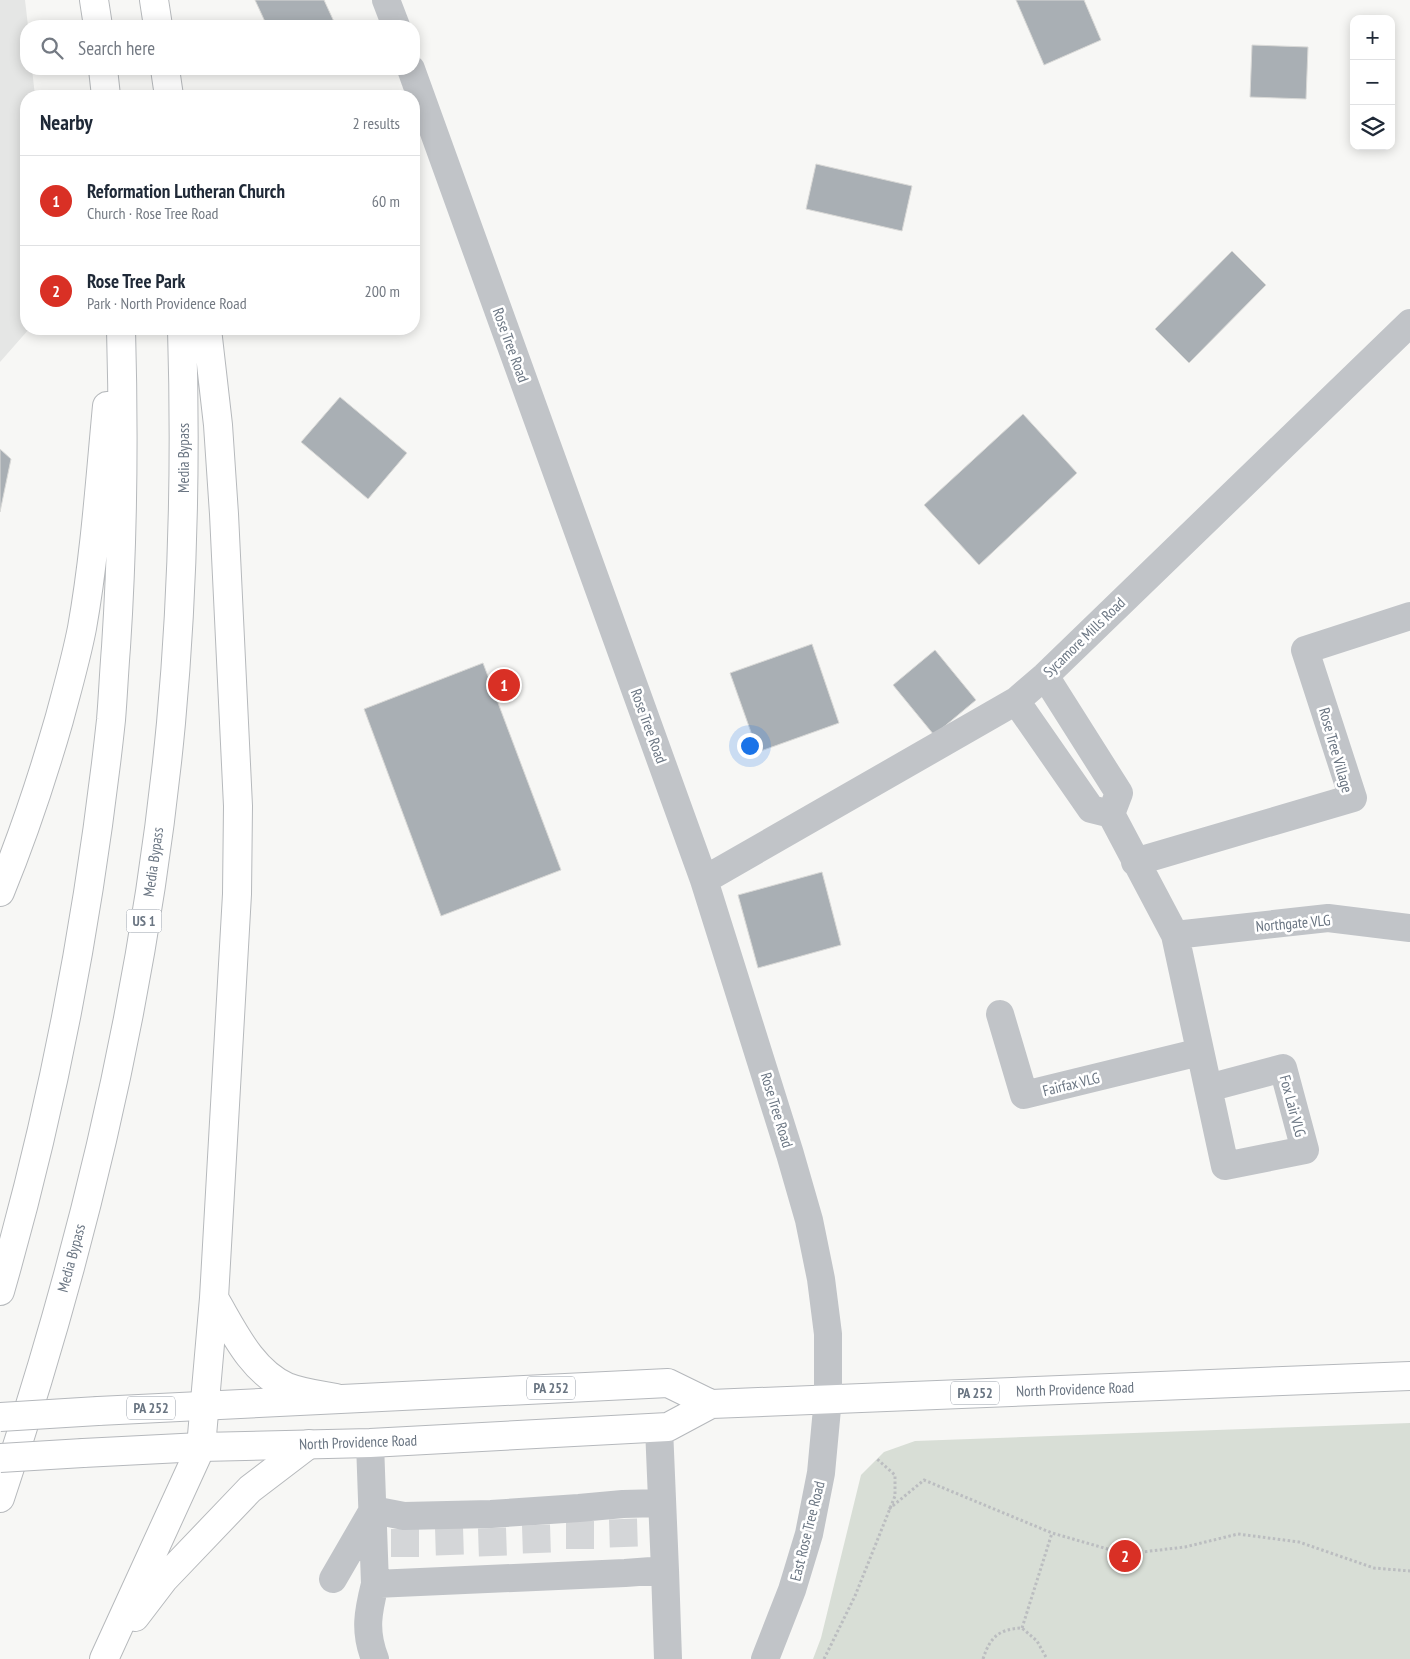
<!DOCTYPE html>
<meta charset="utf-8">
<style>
:root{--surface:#fff;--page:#f6f6f7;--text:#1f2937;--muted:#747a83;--line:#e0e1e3;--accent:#d93025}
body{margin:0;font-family:"PT Sans Narrow",sans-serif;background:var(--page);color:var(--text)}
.controls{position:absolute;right:15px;top:15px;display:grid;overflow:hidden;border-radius:10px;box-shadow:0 2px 12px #0003}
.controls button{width:45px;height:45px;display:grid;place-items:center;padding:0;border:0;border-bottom:1px solid var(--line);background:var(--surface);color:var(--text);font:25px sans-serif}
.you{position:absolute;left:749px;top:745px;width:18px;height:18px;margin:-12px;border:4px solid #fff;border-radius:50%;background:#1a73e8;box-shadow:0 0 0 8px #1a73e833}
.badge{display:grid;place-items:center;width:32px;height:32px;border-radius:50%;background:var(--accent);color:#fff;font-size:16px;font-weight:700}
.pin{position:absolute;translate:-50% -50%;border:2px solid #fff;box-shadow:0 1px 5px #0006}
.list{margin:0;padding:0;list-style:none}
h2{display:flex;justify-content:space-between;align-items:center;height:65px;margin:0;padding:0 20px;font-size:21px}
h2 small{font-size:16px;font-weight:400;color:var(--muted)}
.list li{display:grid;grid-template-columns:32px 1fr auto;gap:15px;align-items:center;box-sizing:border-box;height:90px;padding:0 20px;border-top:1px solid var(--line)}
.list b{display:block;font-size:19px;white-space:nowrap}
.list p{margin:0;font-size:16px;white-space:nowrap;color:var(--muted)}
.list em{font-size:16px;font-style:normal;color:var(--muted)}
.icon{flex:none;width:28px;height:28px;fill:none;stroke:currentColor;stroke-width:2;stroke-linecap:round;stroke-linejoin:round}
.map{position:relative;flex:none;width:1410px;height:1659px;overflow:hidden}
.search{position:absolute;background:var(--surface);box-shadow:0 2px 12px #0003;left:20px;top:20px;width:400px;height:55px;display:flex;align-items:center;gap:12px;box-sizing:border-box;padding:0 18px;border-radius:20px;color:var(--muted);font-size:19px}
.panel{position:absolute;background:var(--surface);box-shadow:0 2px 12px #0003;left:20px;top:90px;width:400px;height:245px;border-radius:20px}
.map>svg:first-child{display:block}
.built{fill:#e5e6e5}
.green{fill:#d8ded6}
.building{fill:#a9afb4;stroke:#d9d9d7}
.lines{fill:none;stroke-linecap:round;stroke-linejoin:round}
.minor-tunnel{stroke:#d4d6d8;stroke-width:28;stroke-dasharray:28 14;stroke-linecap:butt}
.major-casing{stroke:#b5b8bc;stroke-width:30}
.highway-casing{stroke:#b6b9bc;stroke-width:30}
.path{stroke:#bbbdc0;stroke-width:3;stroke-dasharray:2.5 2.5;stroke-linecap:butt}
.minor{stroke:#c1c4c8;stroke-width:28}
.major{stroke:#fff;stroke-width:28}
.highway{stroke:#fff;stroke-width:28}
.major-bridge-casing{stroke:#b5b8bc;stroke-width:30;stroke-linecap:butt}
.major-bridge{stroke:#fff;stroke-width:28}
.labels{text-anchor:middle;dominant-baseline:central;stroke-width:5;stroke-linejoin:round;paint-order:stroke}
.shield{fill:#fff;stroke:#979ea8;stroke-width:1}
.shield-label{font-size:14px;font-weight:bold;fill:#6a7582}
.street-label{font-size:15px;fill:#6a7582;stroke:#fff}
</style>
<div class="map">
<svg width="1410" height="1659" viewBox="0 0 1410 1659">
<rect width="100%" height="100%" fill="#f7f7f5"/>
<path class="built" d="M0,0H25L28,26H26V69H32L35,96H26V329H29L0,362Z"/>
<path class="green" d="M1410,1423V1659H813L821,1638L861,1475L884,1452L915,1441Z"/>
<path class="building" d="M255,0H324L336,26H267Z
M1016,0H1084L1101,40L1044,65Z
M1252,45L1308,47L1306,99L1250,97Z
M816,164L912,186L902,231L806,209Z
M1232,251L1266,285L1189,363L1155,329Z
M340,397L407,453L368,499L301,442Z
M1023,414L1077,473L979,565L924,505Z
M0,449L11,459L0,512Z
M812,644L839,723L758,752L730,673Z
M935,650L976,700L934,735L893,685Z
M483,663L561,870L441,916L364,709Z
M822,872L841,945L758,968L738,895Z"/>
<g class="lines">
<path class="minor-tunnel" d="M623,1519L624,1553
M580,1521V1554
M536,1525L537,1557
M449,1527L450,1560
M492,1528L493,1559
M405,1529V1562"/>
<defs>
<path id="major" d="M98,1411L668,1383L711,1404
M83,1453L201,1447L370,1443L668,1427L711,1404L1410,1376"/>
<path id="highway" d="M94,0L98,26
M154,0L158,26
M103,69L106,96
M165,69L169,96
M0,892C23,836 42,779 59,720C67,690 76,659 82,628C95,555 100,480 107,406
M0,1291C54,1104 90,913 111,720C113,696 114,671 116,647C123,541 124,435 121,329
M214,1298C233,1330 251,1371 287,1387C302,1393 319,1395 336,1398
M0,1498C84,1248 146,986 171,723C183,592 186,460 182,329
M135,1617L164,1579L250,1489L309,1444
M104,1659L201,1447L214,1298L237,894L238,806L224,514L218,425L207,329"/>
</defs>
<use href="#major" class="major-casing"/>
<use href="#highway" class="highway-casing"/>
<path class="path" d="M889,1509L924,1480L1052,1533L1125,1554L1185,1547L1238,1534L1299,1542L1374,1568L1410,1571
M1022,1628L1052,1533
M824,1659L855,1596L895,1496V1475L877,1459
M983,1659C990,1637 999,1629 1022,1628L1037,1641L1047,1659"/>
<path class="minor" d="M386,0L396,26
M411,69L704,880L790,1154L809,1220L821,1279L828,1334V1398L821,1473L809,1534L792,1590L765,1659
M1045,676L1119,793L1111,814
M1016,701L1091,809L1111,814
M1111,814L1175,935L1225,1166L1305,1150L1283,1068L1208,1088
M1135,862L1353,798L1305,650L1410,616
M704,880L1016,701L1045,676L1410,323
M1175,935L1328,918L1410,928
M1000,1014L1024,1095L1200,1052
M370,1443L375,1584L625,1573L665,1570L659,1428
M373,1510L404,1516L491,1514L579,1508L623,1504L661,1503
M665,1570L668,1659
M333,1579L373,1510
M375,1584C368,1612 364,1631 375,1659"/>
<use href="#major" class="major"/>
<use href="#highway" class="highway"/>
<defs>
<path id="major-bridge" d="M0,1417L98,1411
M0,1458L83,1453"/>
</defs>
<use href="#major-bridge" class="major-bridge-casing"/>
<use href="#major-bridge" class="major-bridge"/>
</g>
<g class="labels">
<g class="shield">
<rect x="126.5" y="909.5" width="35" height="23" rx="4"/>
<rect x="527" y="1376.5" width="48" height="23" rx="4"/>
<rect x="951" y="1381.5" width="48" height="23" rx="4"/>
<rect x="127" y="1396.5" width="48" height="23" rx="4"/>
</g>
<g class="shield-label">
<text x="144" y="921">US 1</text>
<text x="551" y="1388">PA 252</text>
<text x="975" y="1393">PA 252</text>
<text x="151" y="1408">PA 252</text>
</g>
<g class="street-label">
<text transform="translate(511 345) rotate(70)">Rose Tree Road</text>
<text transform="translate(183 458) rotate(-90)">Media Bypass</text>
<text transform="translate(1084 637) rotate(-44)">Sycamore Mills Road</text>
<text transform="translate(649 726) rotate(70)">Rose Tree Road</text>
<text transform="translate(1336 750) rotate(74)">Rose Tree Village</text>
<text transform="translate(153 862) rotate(-82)">Media Bypass</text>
<text transform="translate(1293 923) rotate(-5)">Northgate VLG</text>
<text transform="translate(1071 1084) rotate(-14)">Fairfax VLG</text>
<text transform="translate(1293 1106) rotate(75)">Fox Lair VLG</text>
<text transform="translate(777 1110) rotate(73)">Rose Tree Road</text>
<text transform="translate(71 1258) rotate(-75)">Media Bypass</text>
<text transform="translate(1075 1389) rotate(-2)">North Providence Road</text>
<text transform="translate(358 1442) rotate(-2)">North Providence Road</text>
<text transform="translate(807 1531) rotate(-76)">East Rose Tree Road</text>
</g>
</g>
</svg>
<div class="controls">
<button>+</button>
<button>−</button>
<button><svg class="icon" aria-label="layers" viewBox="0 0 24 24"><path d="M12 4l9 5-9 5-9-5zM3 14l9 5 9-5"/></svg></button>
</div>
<div class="you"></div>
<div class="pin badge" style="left:504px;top:685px">1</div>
<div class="pin badge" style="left:1125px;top:1556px">2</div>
<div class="search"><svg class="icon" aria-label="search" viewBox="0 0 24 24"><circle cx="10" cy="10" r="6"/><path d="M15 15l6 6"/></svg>Search here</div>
<section class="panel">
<h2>Nearby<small>2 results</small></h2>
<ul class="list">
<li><span class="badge">1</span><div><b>Reformation Lutheran Church</b><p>Church · Rose Tree Road</p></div><em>60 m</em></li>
<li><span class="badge">2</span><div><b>Rose Tree Park</b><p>Park · North Providence Road</p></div><em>200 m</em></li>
</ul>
</section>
</div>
